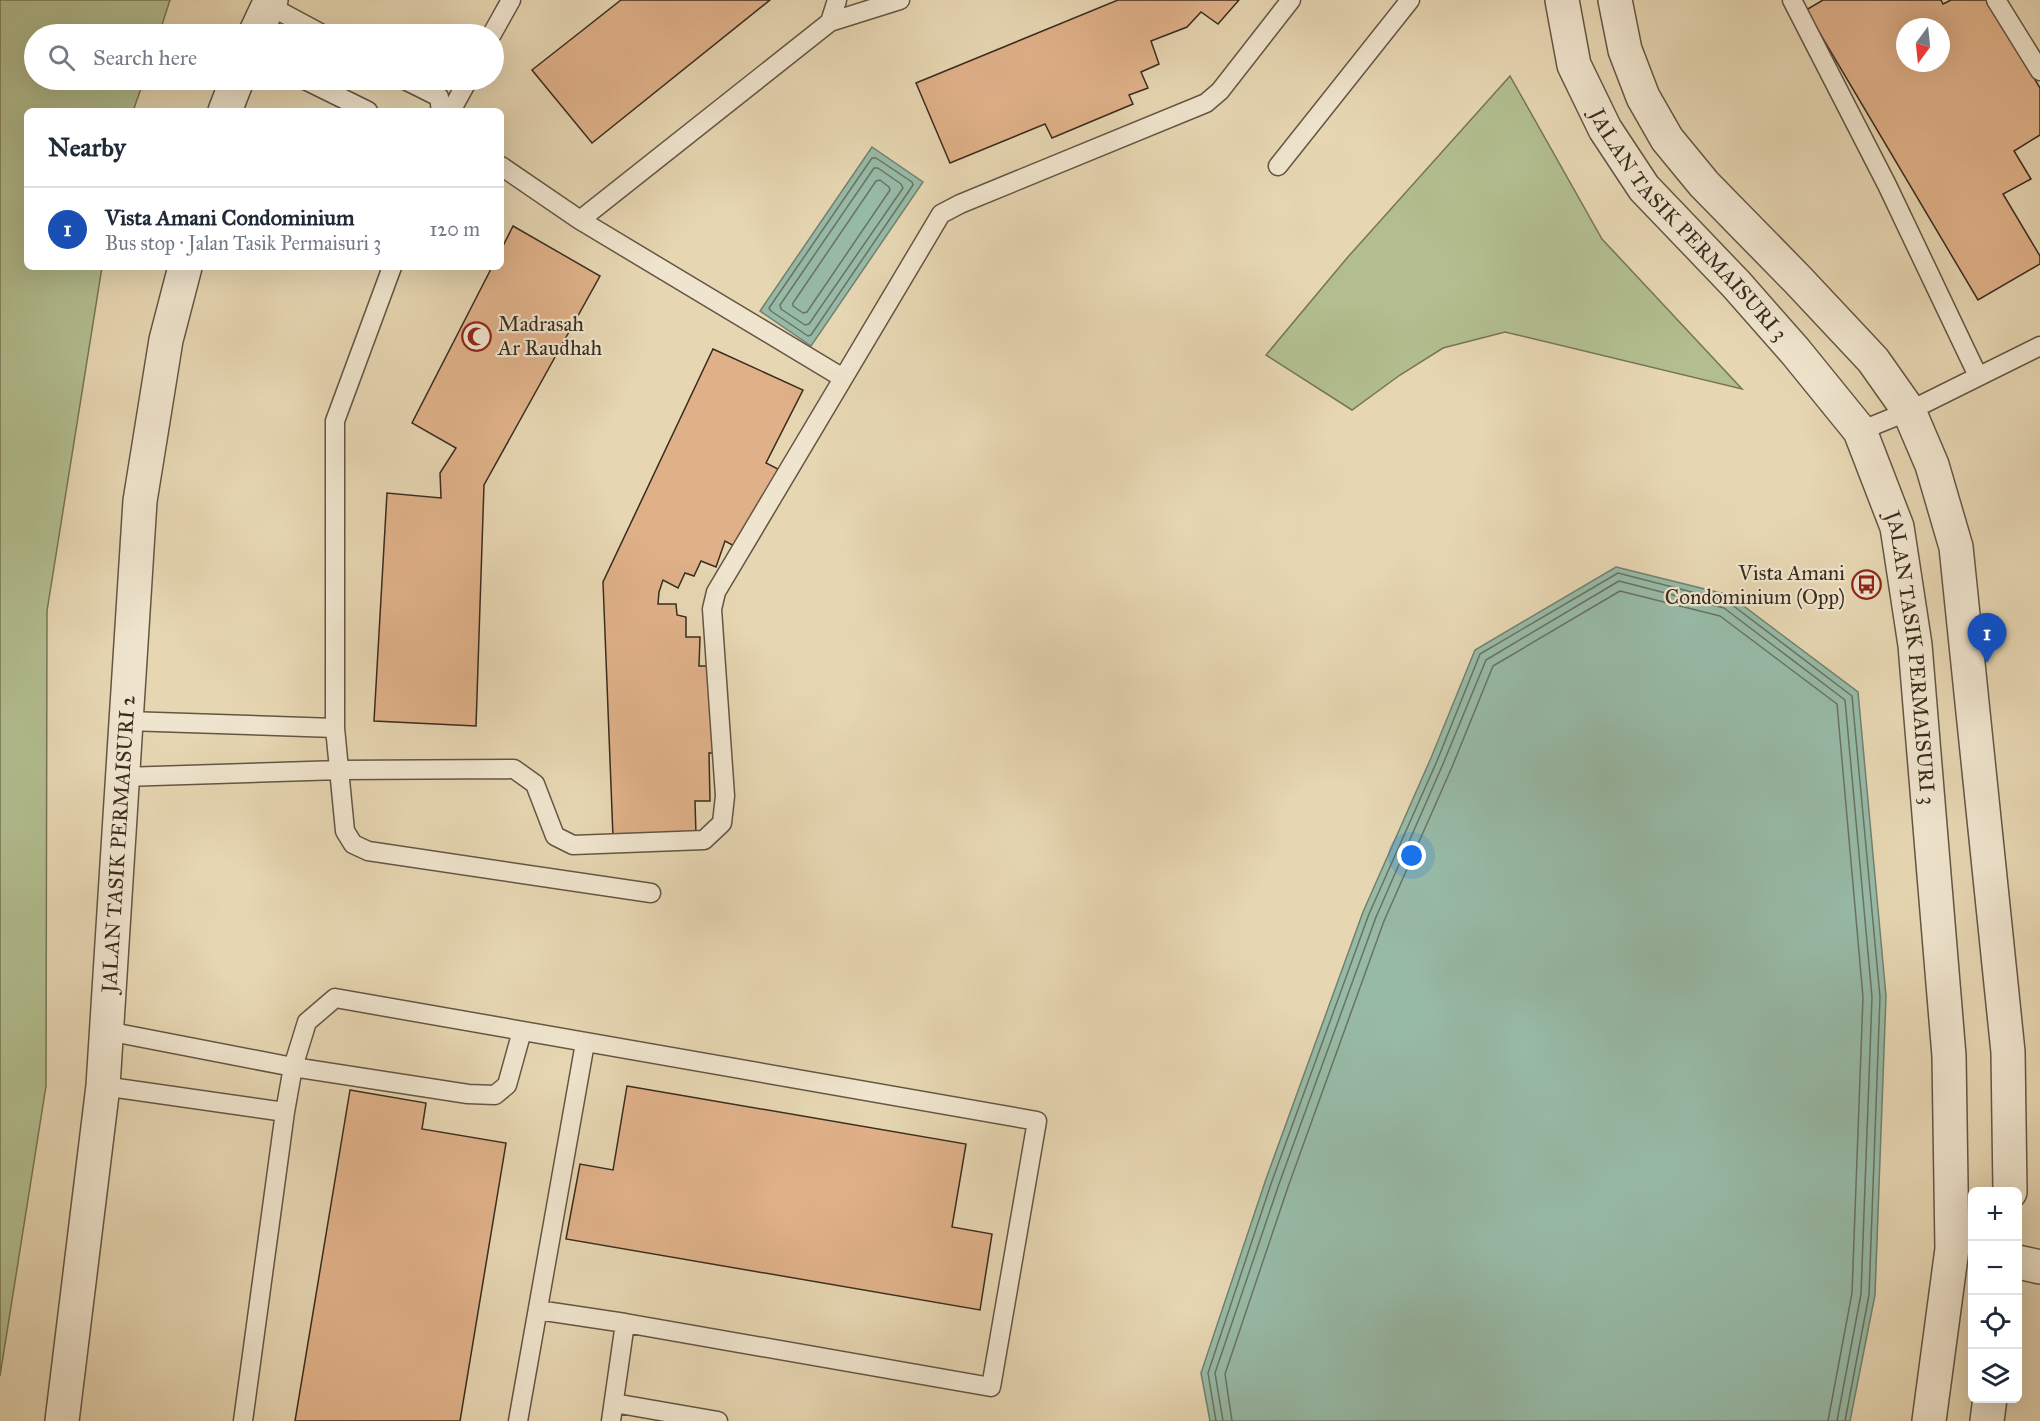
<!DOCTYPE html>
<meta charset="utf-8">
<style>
:root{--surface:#fff;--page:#f2f2f3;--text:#1f2937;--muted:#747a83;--line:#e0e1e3;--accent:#0b8043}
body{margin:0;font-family:"IM FELL Great Primer",serif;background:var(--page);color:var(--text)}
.controls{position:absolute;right:18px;bottom:18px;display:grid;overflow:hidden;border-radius:9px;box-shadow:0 6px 24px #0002}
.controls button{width:54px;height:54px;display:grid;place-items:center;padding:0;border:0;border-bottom:2px solid var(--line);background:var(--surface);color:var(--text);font:30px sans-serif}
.compass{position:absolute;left:1896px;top:18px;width:54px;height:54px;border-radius:50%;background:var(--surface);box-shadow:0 6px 24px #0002;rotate:195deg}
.you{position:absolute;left:1412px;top:856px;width:21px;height:21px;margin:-15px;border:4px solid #fff;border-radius:50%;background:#1a73e8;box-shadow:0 0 0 9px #1a73e833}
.badge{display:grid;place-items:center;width:39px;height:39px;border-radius:50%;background:var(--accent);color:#fff;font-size:20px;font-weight:700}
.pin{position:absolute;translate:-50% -50px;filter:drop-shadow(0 2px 3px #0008)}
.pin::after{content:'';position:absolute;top:32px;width:21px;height:18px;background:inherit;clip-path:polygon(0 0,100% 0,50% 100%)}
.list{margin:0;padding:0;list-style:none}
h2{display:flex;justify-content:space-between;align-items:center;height:78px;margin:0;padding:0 24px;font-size:26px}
h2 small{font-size:20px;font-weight:400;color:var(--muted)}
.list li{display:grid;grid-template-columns:39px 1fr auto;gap:18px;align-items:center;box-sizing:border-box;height:84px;padding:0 24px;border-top:2px solid var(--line)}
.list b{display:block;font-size:22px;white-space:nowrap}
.list p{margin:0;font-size:20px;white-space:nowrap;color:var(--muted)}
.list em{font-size:20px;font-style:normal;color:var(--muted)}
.icon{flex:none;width:33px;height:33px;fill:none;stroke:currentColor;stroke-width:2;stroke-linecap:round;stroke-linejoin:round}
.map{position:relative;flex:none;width:2040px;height:1421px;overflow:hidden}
.search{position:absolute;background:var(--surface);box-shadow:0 6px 24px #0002;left:24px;top:24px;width:480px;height:66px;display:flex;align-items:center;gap:15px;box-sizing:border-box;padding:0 21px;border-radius:33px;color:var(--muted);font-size:22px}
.panel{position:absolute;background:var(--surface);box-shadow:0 6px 24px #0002;left:24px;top:108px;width:480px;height:162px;border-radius:9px}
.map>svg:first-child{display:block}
.green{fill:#b2be8f;stroke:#767556;stroke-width:1.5}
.water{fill:#97baa7;stroke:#718170;stroke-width:1.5}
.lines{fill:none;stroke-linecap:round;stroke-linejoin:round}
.shore{stroke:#687362;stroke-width:1.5}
.building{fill:#e0b189;stroke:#392c1e;stroke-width:1.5;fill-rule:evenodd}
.service-casing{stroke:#645643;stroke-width:21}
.minor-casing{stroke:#645643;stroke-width:36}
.tertiary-casing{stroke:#645643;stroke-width:36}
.service{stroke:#efe4cd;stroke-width:18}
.minor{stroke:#efe4cd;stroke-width:33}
.tertiary{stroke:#efe4cd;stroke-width:33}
.labels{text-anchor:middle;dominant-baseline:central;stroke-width:4.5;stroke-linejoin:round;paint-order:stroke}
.street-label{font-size:21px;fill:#392c1e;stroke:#efe4cd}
.poi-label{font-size:21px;fill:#392c1e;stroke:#efe4cd;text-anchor:start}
</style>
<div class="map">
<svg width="2040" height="1421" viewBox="0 0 2040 1421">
<rect width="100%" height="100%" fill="#e6d6b2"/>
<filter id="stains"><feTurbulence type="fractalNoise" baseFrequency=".00333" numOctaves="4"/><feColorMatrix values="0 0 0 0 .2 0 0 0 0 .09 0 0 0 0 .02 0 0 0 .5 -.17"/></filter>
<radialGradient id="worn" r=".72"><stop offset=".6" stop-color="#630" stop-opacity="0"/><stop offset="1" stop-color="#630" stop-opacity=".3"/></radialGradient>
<path class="green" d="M0,0H170L159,34H34V80H144L133,111H27V267H102L47,611L46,1086L0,1376Z
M1510,76L1602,239L1742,389L1505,332L1443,348L1400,375L1352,410L1266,355L1347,258Z"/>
<path class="water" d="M872,147L923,182L811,346L760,311Z
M1616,567L1729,595L1858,692L1886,996L1875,1295L1850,1421H1210L1201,1373L1266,1179L1363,912L1431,758L1475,650Z"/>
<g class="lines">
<path class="shore" d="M872,158H876L912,182L913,185L811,335L808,336L771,311L769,308Z
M874,168H878L901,184L903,188L809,324L805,325L781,309L780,305Z
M880,180L889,187L890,190L807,312L803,313L793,306V303L876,181Z
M1216,1421L1208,1373L1272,1181L1369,914L1437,761L1480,654L1618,573L1727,601L1852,696L1880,997L1869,1295L1845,1421
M1223,1421L1215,1373L1279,1184L1376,917L1443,764L1486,660L1619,581L1724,608L1845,700L1872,997L1861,1294L1837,1421
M1232,1421L1225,1374L1288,1187L1384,921L1452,767L1493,666L1620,591L1720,616L1837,704L1863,997L1852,1293L1828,1421"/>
</g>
<path class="building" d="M621,0H770L592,143L532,70Z
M1118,0H1239L1218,24L1201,12L1187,27L1151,41L1159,64L1141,72L1148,88L1129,95L1133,104L1052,138L1045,124L950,163L916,83Z
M1823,0H1941L1943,4L1951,0H1988L2040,88V135L2014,151L2031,179L2003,194L2040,256V264L1978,300L1806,10ZM1905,27H1941V63H1905Z
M513,226L600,276L484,485L476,726L374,721L387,493L441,498L440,473L456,448L412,423L492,267H501V250Z
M713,349L803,390L766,463L778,469L738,548L725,541L716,567L701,561L694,576L685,573L678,588L663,580L659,592L658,604H676L677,615L686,617V637H700L699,666H713L717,753H709L710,801H695L696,835L613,837L603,582Z
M627,1086L966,1144L952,1227L992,1234L980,1310L566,1239L580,1164L613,1170Z
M350,1090L426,1103L422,1129L506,1143L460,1421H295Z"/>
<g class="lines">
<defs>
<path id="service" d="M1792,0L1887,185L1978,376
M1996,0L2040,71
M268,5L322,34
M830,22L900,0
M492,34L511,0
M305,80L368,111
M405,80L439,97L441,111
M451,111L468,80
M501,166L580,220L843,378
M1278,166L1410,0
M580,220L830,22L837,0
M392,267L335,421V728L345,831L353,844L368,851L651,893
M1860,431L1909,411L2040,346
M127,721L335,728
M123,777L340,770L514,769L535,784L555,836L573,845L704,840L722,823L725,796L712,609L716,592L941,214L960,204L1206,103L1220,91L1291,0
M107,1031L293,1067L468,1094L495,1095L507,1085L522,1031
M103,1086L285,1112
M614,1403L718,1421
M243,1421L285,1112L293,1067L307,1022L335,998L1037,1121L991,1387L625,1323L538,1310
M518,1421L585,1043
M611,1421L625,1323"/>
<path id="minor" d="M2018,1262L2040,1267"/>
<g id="tertiary">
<path id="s1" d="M1562,0L1574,65L1605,129L1644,188L1736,284L1795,351L1860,431L1897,527L1915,645L1949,1056L1952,1249L1929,1421"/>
<path d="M1615,0L1625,50L1643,97L1667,139L1704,184L1798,280L1873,360L1909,411L1932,465L1956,547L2008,1052L2010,1192"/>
<path d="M255,34L271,0"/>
<path d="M225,111L237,80"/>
<path id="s2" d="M62,1421L103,1086L140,501L166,340L185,267"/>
<path d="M1987,1421L1990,1398"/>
</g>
</defs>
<use href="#service" class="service-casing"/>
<use href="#minor" class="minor-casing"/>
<use href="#tertiary" class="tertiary-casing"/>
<use href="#service" class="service"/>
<use href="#minor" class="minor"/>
<use href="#tertiary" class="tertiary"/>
</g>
<defs>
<symbol id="mosque-ring" viewBox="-11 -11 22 22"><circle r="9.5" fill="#efe4cd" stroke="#8f2418" stroke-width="1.5"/><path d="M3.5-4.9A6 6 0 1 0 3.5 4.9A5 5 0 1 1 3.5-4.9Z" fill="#8f2418"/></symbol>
<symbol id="bus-ring" viewBox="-11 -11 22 22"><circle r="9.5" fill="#efe4cd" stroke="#8f2418" stroke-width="1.5"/><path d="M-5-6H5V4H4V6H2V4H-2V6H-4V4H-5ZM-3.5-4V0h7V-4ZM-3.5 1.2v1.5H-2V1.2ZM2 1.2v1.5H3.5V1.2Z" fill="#8f2418"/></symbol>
</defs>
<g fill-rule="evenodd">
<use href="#mosque-ring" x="460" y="320" width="33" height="33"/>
<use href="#bus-ring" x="1850" y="568" width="33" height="33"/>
</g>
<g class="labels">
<g class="street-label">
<text stroke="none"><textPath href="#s1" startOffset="264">JALAN TASIK PERMAISURI 3</textPath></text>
<text stroke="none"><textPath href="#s1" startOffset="768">JALAN TASIK PERMAISURI 3</textPath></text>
<text stroke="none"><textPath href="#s2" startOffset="580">JALAN TASIK PERMAISURI 2</textPath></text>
</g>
<g class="poi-label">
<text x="498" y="324">Madrasah<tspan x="498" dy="24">Ar Raudhah</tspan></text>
<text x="1845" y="573" text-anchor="end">Vista Amani<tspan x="1845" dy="24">Condominium (Opp)</tspan></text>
</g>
</g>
<rect width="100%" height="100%" filter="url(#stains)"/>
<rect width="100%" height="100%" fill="url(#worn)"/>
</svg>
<div class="controls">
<button>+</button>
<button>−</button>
<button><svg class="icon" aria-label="locate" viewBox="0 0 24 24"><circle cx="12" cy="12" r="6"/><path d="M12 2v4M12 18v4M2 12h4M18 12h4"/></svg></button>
<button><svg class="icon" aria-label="layers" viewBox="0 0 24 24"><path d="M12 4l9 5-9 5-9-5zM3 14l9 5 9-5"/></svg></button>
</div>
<svg class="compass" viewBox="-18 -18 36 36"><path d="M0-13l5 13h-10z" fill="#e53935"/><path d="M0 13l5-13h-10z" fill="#747a83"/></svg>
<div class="you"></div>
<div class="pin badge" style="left:1987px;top:663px;background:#1a4fb4">1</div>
<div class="search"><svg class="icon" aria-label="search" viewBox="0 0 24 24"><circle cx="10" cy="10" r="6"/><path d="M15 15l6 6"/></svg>Search here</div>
<section class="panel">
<h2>Nearby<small></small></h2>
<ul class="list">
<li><span class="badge" style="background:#1a4fb4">1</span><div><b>Vista Amani Condominium</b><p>Bus stop · Jalan Tasik Permaisuri 3</p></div><em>120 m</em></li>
</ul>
</section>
</div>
